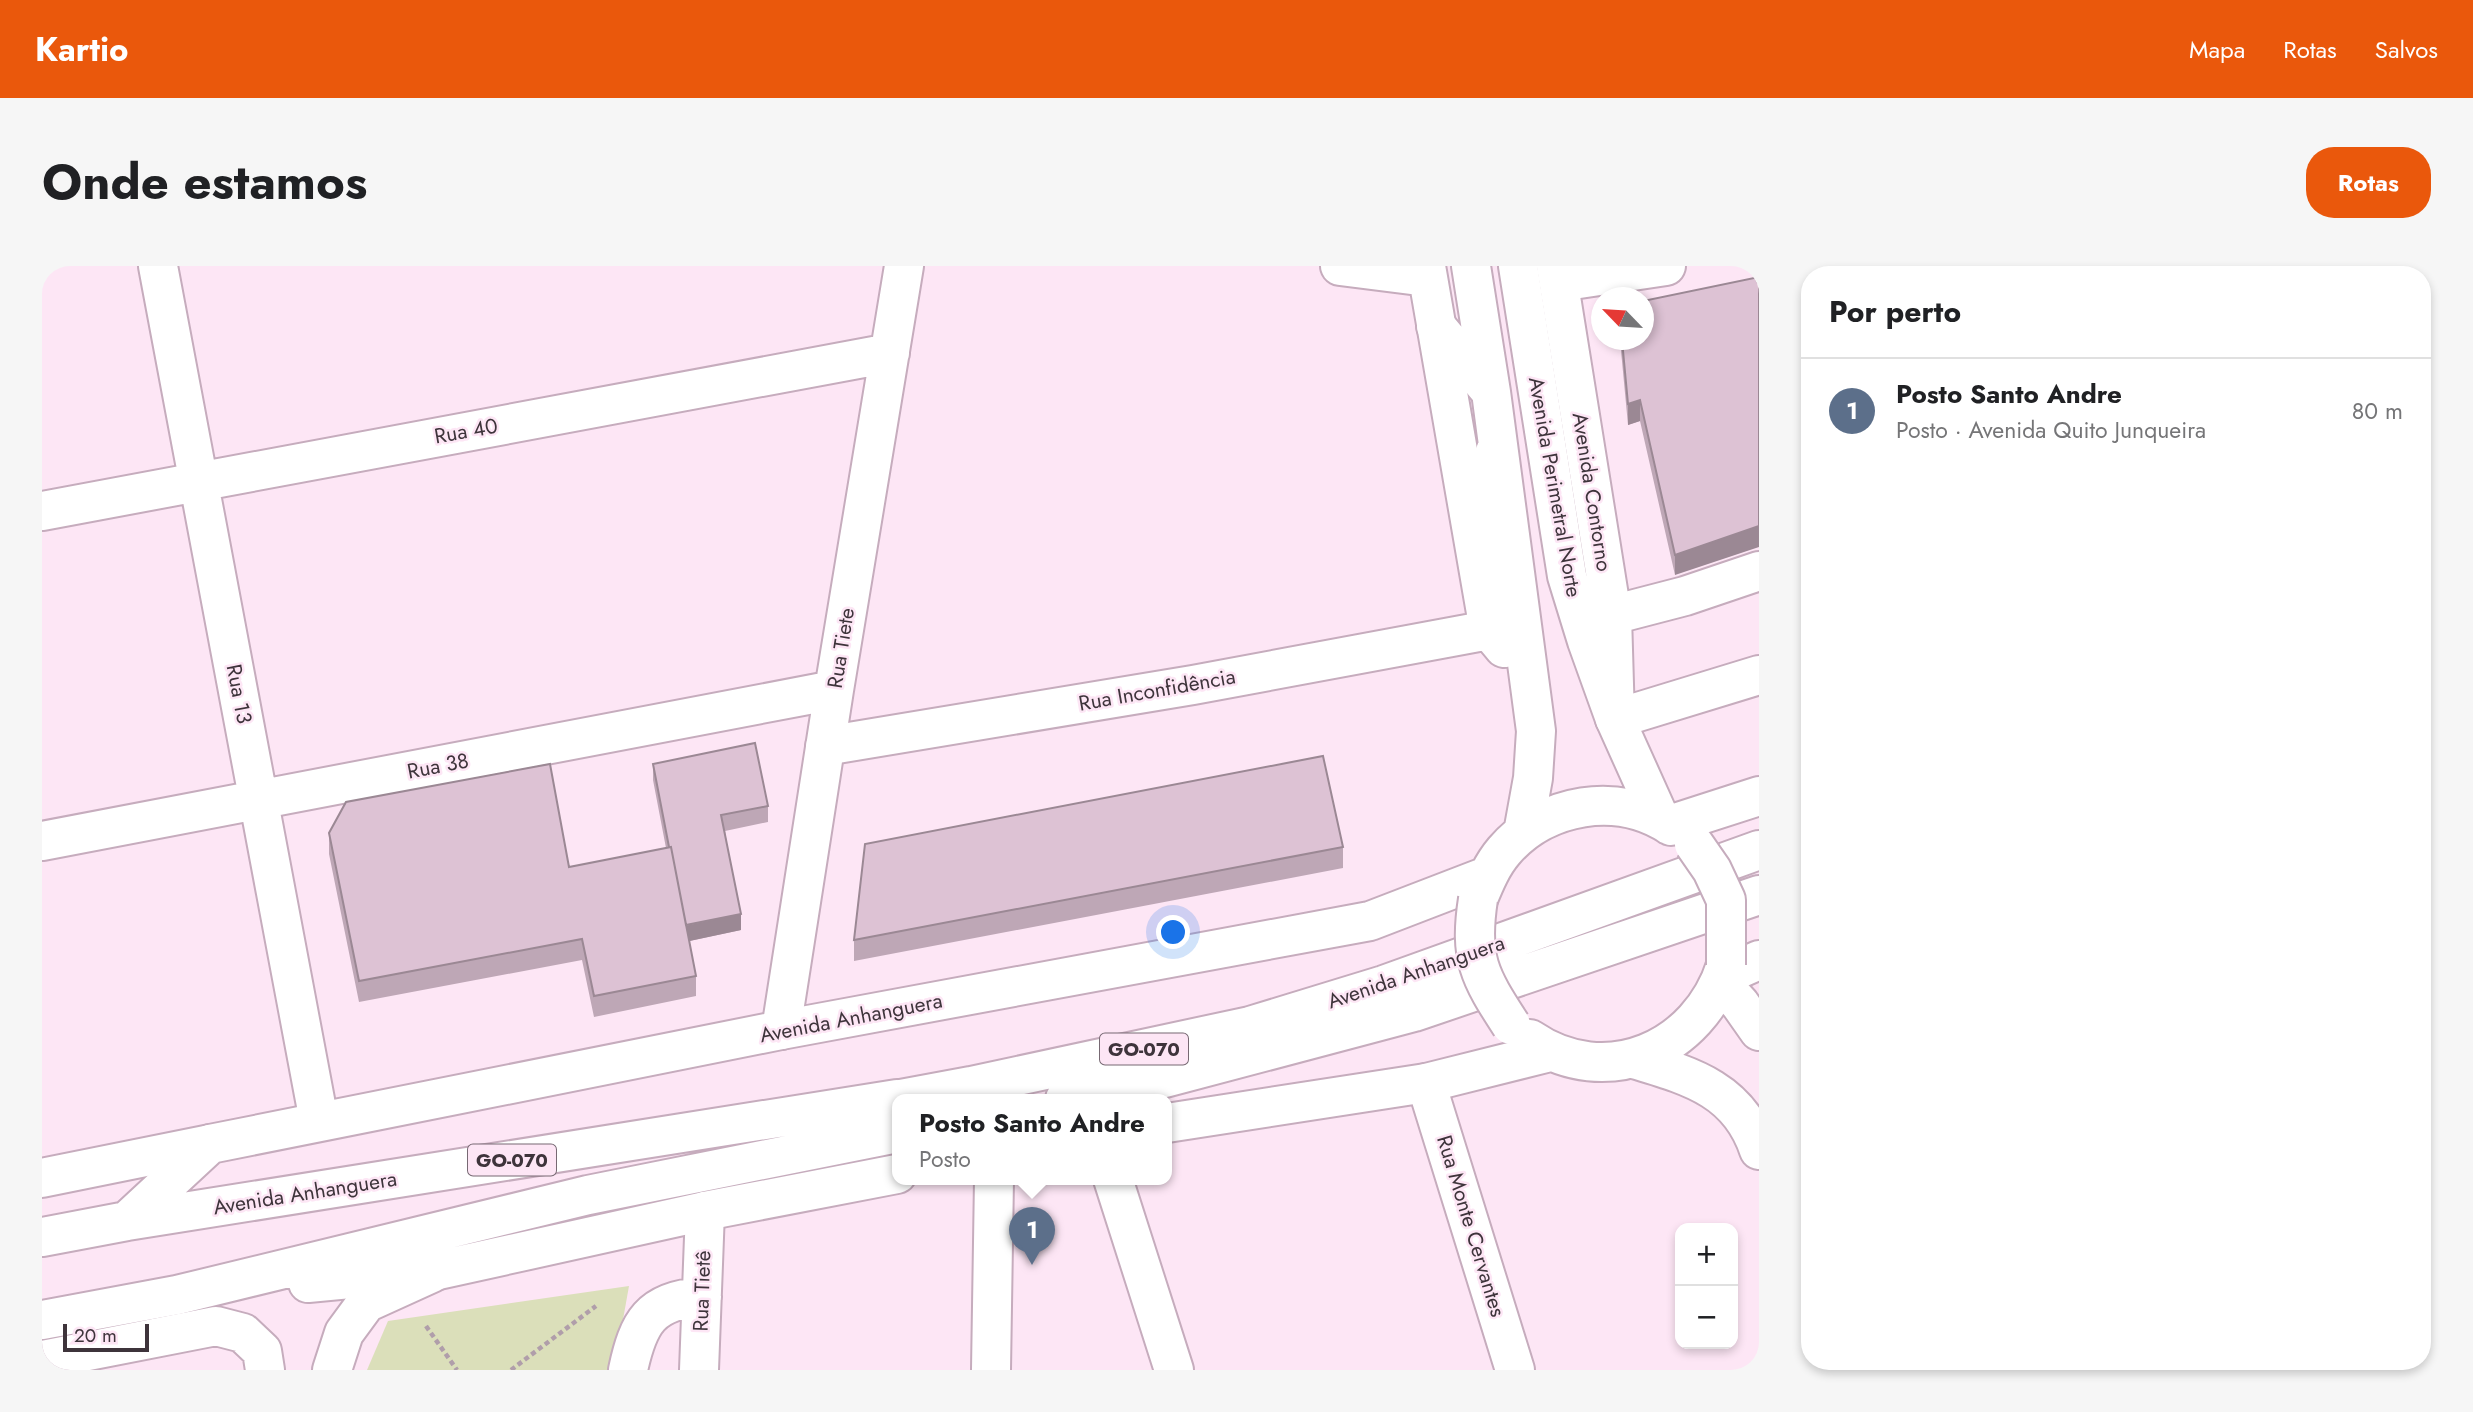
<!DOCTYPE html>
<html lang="pt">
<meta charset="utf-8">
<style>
:root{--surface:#fff;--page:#f6f6f6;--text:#202124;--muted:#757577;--line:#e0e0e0;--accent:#ea580c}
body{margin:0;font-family:Jost,sans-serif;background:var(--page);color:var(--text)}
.controls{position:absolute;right:21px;bottom:21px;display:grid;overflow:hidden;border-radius:14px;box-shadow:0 4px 10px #0003}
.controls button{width:63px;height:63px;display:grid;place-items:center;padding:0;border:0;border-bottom:2px solid var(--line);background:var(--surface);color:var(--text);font:35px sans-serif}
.compass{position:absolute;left:1549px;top:21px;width:63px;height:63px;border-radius:50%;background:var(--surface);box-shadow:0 4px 10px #0003;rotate:295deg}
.scale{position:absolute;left:21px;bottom:18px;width:86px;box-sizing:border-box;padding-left:7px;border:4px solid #3e343b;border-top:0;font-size:19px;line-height:24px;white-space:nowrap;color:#3e343b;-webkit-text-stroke:5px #fde6f5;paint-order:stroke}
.you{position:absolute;left:1132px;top:667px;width:24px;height:24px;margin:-18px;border:5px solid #fff;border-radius:50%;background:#1a73e8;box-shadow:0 0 0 10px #1a73e833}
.badge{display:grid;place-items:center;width:46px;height:46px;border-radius:50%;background:var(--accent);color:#fff;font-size:23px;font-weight:700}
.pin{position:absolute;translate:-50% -58px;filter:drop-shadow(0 2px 4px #0008)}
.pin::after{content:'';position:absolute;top:37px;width:24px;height:21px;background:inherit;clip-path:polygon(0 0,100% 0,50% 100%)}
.popup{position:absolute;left:850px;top:828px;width:280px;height:91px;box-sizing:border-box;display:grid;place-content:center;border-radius:14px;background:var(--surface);filter:drop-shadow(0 2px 5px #0005);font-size:23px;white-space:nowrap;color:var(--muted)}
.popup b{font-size:26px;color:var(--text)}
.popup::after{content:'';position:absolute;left:50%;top:100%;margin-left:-14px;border:14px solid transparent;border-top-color:var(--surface)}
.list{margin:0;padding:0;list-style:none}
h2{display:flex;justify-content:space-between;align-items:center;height:91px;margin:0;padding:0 28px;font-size:30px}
h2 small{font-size:23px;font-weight:400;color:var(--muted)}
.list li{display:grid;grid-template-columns:46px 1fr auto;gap:21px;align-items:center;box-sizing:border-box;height:105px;padding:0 28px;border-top:2px solid var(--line)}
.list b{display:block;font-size:26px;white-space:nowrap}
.list p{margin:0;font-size:23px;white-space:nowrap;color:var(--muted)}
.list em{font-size:23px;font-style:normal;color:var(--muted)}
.map{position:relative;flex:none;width:1717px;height:1104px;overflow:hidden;border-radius:28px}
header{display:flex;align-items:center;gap:42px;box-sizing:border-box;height:98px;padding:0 35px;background:var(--accent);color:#fff}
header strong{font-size:33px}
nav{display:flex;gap:38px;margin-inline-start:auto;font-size:24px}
.intro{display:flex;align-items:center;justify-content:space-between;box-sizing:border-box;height:168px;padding:0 42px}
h1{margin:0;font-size:49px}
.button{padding:18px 32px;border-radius:28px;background:var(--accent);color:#fff;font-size:24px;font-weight:700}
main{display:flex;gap:42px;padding:0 42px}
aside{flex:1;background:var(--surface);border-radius:28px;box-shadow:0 4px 10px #0003}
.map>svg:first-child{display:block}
.green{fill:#dbdfba}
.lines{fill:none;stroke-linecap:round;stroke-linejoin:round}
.minor-casing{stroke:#c6acbd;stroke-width:42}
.major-casing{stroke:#c6acbd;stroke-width:42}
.highway-casing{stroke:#c6acbd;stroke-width:42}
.path{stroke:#b09eaa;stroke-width:4.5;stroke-dasharray:5 3.5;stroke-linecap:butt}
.minor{stroke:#fff;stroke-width:38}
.major{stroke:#fff;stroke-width:38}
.highway{stroke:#fff;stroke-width:38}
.highway-bridge-casing{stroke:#c6acbd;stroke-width:42;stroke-linecap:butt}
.highway-bridge{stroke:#fff;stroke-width:38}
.wall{fill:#bea7b6}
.shaded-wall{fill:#9b8894}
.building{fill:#ddc2d4;stroke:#9b8894;stroke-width:2}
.labels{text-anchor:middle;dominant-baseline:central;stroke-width:5;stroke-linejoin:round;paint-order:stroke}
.shield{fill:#fde6f5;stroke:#776973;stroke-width:2}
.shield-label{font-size:19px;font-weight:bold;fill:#3e343b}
.street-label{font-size:21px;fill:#3e343b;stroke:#fde6f5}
</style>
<header>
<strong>Kartio</strong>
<nav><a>Mapa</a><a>Rotas</a><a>Salvos</a></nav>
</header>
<div class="intro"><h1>Onde estamos</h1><a class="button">Rotas</a></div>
<main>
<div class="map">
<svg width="1717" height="1104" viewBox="0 0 1717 1104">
<rect width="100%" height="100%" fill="#fde6f5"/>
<path class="green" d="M587,1020L572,1104H325L346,1055Z"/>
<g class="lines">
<defs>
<path id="minor" d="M116,0L277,855
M1298,0L1385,11
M1384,0L1447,364L1462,382
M1514,0L1570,349L1573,453L1717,409
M1517,16L1624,0
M0,245L848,87
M1570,349L1643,330L1717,305
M783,480L1151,419L1447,364
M0,575L792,424
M739,764L792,424L862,0
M1384,817L1473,1104
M0,912L168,878
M1071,913L1132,1104
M0,1094L174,1060L201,1067L220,1085L223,1104
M290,1104L302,1067L324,1037L390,1007
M586,1104C596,1057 608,1034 660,1031
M657,1104L663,945
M949,1104L952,913"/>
<path id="major" d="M1678,716L1698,738L1717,765
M1592,793C1648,810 1697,823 1717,884"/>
<path id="highway" d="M1429,0L1449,126L1494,465L1491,512L1481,567
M1476,0L1525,310L1545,375L1573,453L1618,553
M1394,60L1449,126
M1429,257L1453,186
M1627,559L1717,530
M1436,633C1443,616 1450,599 1462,585C1503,537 1576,525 1629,560
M1681,710L1717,694
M1488,773C1564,825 1657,784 1684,699
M859,833L929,820L1208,760L1342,719L1717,584
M1023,833L1123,812L1372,746L1717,629
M1125,857L1384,817L1508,786
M85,955L168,878L739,764L1328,655L1445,610
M0,971L85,955L855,833
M266,1017L392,1005L663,945L855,908
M0,1054L135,1029L546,929L855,867"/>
</defs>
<use href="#minor" class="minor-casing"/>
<use href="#major" class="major-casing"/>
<use href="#highway" class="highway-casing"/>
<path class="path" d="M384,1060L415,1104
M469,1104L554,1040"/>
<use href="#minor" class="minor"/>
<use href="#major" class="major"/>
<use href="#highway" class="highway"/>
<defs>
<path id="highway-bridge" d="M1652,578L1670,604L1684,634V699
M1436,633C1427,692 1437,710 1469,759"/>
</defs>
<use href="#highway-bridge" class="highway-bridge-casing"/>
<use href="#highway-bridge" class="highway-bridge"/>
</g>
<path class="wall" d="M1717,11L1633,309L1598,155L1586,159L1578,74H1601Z
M611,498L726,540V556L683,565L699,664L647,675L654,710V730L552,751L540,694L317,736L287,588V567L527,601L624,582L611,514Z
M1301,581V602L812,695V674Z"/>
<path class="shaded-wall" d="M1598,134V155L1586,159V138Z
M1717,260V281L1633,309V289Z
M699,648V664L643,676V660Z"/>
<path class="building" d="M1717,11V260L1633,289L1598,134L1586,138L1580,74H1601V35Z
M713,477L726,540L679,549L699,648L644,659L629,581H627L611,498Z
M1281,490L1301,581L812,674L823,578Z
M508,498L527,601L629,581L654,710L552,730L540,673L317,715L287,567L304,536Z"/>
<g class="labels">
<g class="shield">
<rect x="1058" y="767.5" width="88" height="31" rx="5"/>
<rect x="426" y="878.5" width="88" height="31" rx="5"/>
</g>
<g class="shield-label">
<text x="1102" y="783">GO-070</text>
<text x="470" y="894">GO-070</text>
</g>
<g class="street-label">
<text transform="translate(424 165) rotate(-10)">Rua 40</text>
<text transform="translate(1513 221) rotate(80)">Avenida Perimetral Norte</text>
<text transform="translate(1550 226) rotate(81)">Avenida Contorno</text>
<text transform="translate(799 382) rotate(-81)">Rua Tiete</text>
<text transform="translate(1115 424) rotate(-10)">Rua Inconfidência</text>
<text transform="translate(197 428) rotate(79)">Rua 13</text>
<text transform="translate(396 500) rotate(-11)">Rua 38</text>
<text transform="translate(1374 706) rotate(-19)">Avenida Anhanguera</text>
<text transform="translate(809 752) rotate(-11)">Avenida Anhanguera</text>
<text transform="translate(263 927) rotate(-9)">Avenida Anhanguera</text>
<text transform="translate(1429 960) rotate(73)">Rua Monte Cervantes</text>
<text transform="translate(660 1025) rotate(-88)">Rua Tietê</text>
</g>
</g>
</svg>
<div class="controls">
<button>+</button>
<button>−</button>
</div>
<svg class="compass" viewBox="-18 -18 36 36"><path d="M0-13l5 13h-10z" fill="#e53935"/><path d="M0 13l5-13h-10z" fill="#757577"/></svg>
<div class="scale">20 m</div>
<div class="you"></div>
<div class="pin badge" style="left:990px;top:999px;background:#5c6f8a">1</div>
<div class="popup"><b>Posto Santo Andre</b>Posto</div>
</div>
<aside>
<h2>Por perto<small></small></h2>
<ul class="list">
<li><span class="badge" style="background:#5c6f8a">1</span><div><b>Posto Santo Andre</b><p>Posto · Avenida Quito Junqueira</p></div><em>80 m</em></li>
</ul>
</aside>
</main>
